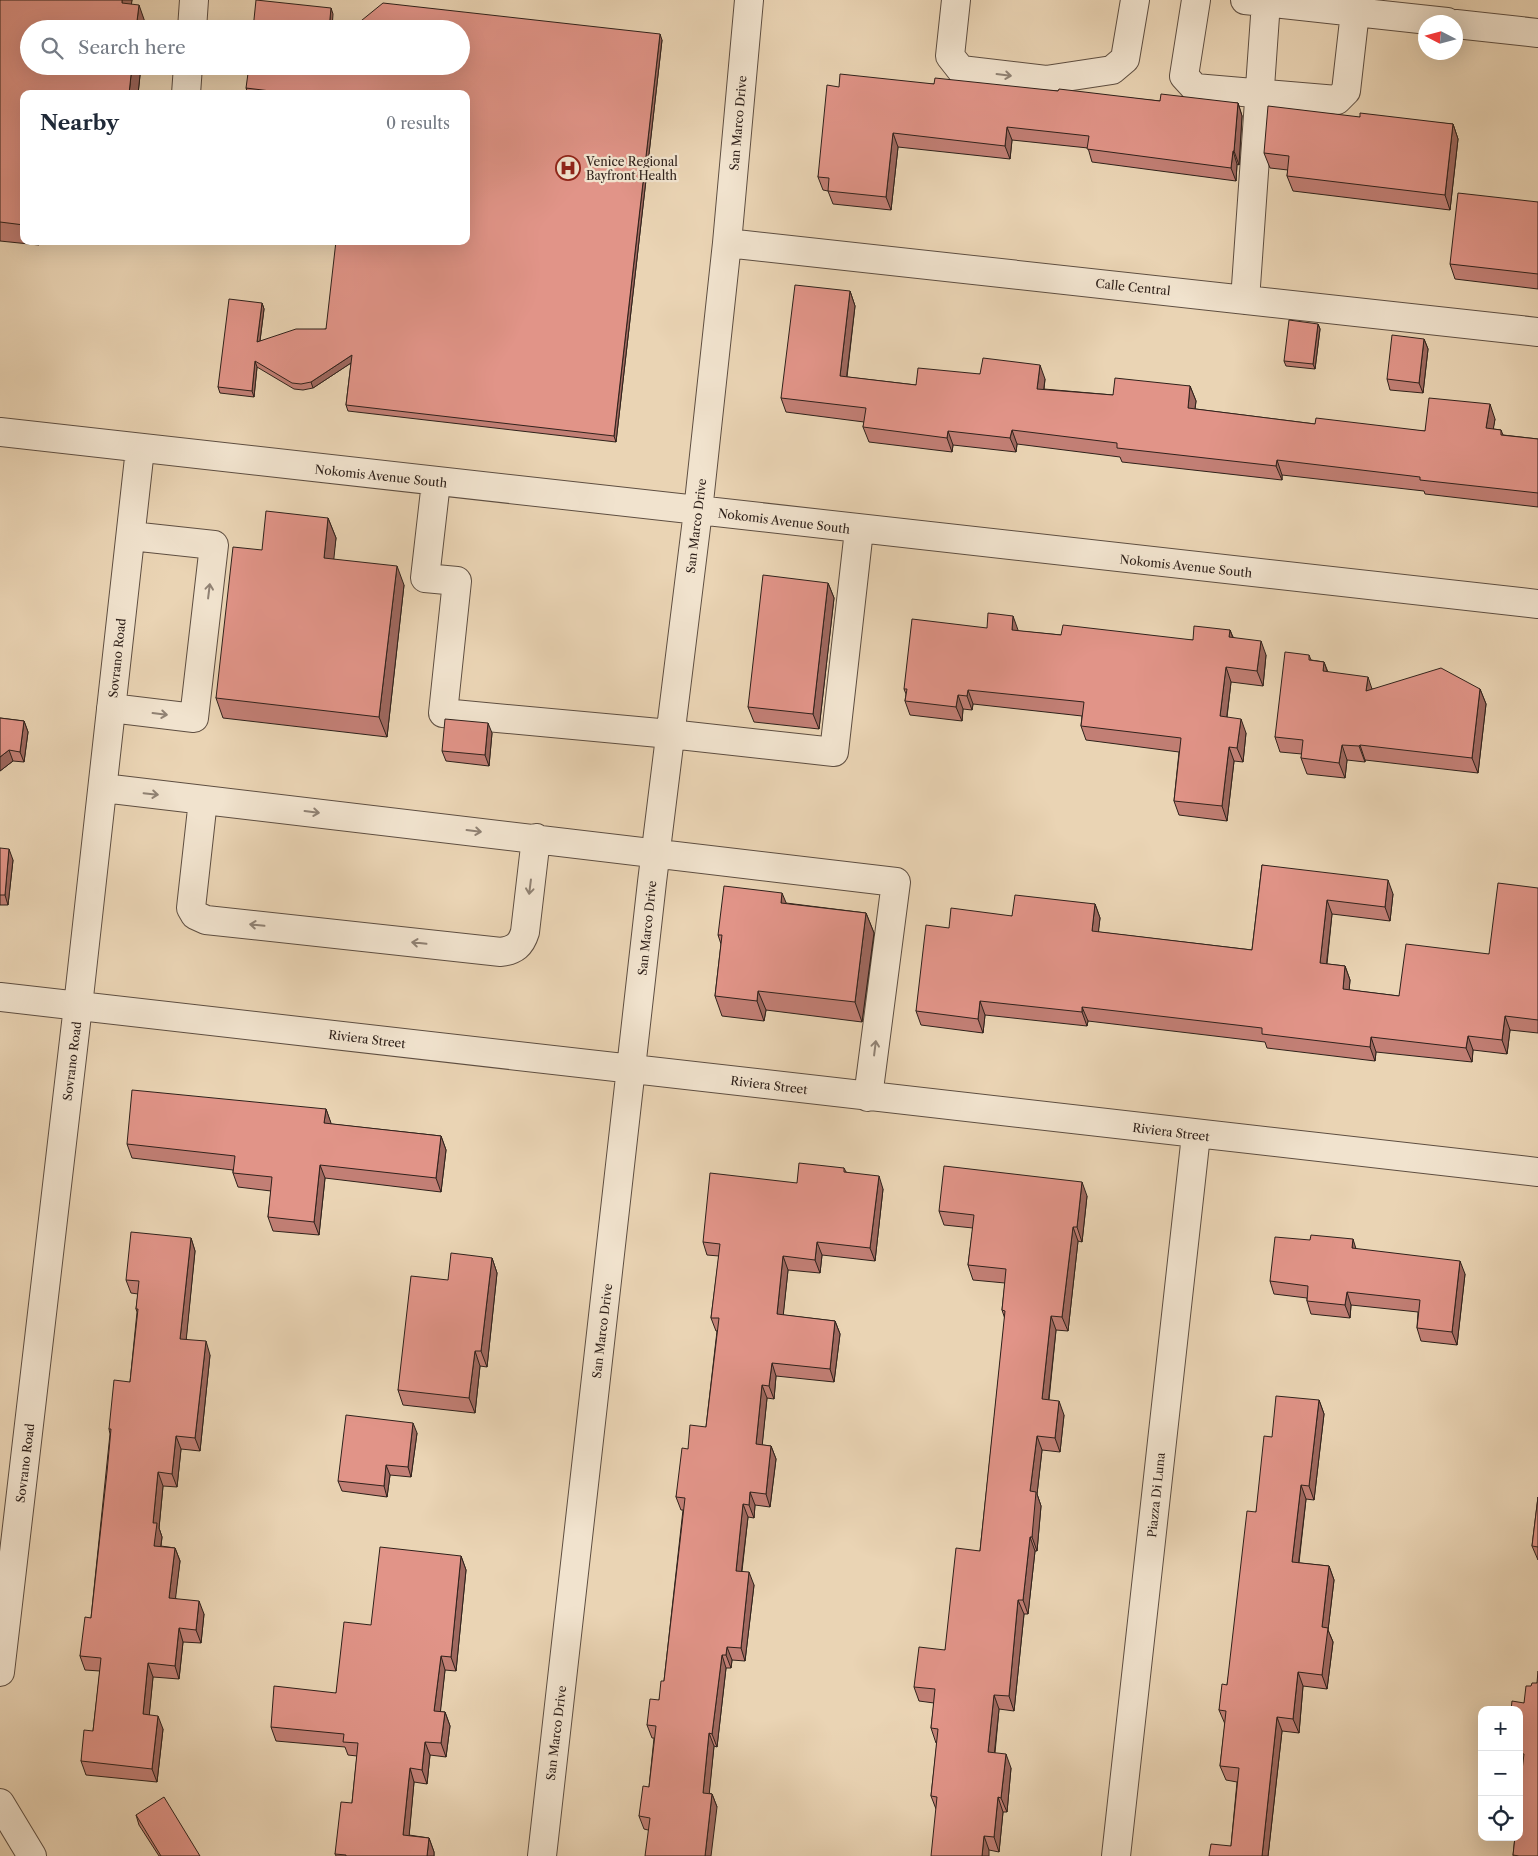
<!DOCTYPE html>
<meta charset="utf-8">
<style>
:root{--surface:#fff;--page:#f2f2f3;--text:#1f2937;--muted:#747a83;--line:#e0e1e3}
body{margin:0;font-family:"Libre Caslon Text",serif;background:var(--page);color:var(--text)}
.controls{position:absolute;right:15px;bottom:15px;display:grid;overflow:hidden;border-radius:10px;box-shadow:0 5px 20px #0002}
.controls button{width:45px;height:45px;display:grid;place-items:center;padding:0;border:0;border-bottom:1px solid var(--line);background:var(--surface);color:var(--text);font:25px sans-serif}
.compass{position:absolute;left:1418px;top:15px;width:45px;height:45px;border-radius:50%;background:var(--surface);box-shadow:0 5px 20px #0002;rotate:276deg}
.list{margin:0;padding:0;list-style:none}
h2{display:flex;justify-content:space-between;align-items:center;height:65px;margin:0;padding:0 20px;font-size:21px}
h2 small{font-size:16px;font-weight:400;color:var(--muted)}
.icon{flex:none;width:28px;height:28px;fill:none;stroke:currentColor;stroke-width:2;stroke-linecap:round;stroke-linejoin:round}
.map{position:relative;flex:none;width:1538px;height:1856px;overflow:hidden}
.search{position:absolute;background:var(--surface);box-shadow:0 5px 20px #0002;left:20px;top:20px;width:450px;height:55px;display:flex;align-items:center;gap:12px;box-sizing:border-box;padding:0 18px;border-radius:28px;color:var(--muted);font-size:19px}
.panel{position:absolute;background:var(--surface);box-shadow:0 5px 20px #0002;left:20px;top:90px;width:450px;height:155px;border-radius:10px}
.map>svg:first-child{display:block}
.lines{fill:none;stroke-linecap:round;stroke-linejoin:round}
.minor-casing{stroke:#5e4e41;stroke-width:30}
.minor{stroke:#f1e3ce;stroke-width:28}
.wall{fill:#c27f75;stroke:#2f211b}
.shaded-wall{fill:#9e685f;stroke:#2f211b}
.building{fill:#e19488;stroke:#2f211b}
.oneway{stroke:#908274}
.labels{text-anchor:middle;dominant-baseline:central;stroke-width:4.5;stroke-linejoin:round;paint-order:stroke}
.street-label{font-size:12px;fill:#2f211b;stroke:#f1e3ce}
.poi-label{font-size:12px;fill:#2f211b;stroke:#f1e3ce;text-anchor:start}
</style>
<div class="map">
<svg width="1538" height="1856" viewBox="0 0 1538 1856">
<rect width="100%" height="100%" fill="#ead4b4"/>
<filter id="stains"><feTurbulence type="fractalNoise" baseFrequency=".004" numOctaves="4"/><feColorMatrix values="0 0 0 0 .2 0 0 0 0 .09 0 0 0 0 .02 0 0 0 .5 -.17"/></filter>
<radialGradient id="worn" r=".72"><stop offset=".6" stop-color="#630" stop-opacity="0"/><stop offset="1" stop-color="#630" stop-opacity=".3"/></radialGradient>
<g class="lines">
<defs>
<path id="minor" d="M956,0L950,56L961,70L1046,80L1112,70L1125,59L1135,0
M1196,0L1184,76L1195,88L1337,100L1346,91L1355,12
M1245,0L1447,22
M1456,24L1538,33
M192,29L194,0
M186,94L188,66
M727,243L1538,332
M1245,300L1266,2
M0,432L1538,604
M436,482L425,578L457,581L443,713L670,734L834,752L859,530
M111,708L194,718L214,545L131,536
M103,788L896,882L868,1097
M203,800L191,908L195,915L206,920L501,952C515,950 521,945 525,932L536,838
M0,997L1538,1172
M0,1672L78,1006L140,449
M0,1803L32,1856
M542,1856L652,882L698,511L727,243L749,0
M1116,1856L1196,1135"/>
</defs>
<use href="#minor" class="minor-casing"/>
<use href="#minor" class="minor"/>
</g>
<path class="wall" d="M0,0H132L131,4L146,25L29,66H141L138,94H24V241H39V245L0,241Z
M662,40L616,442L348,411L346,405L351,363L313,388L303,390L294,389L257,367L254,397L220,393L218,387L262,303L264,309L260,341L326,329L466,94H248L246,88Z
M934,84L1058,91L1160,101L1238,103L1242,116L1239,165L1237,164L1236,181L1092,162L1088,148L1012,140L1010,159L898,147L891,210L833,204L828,191L823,190L818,177L839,87Z
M1360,117L1453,124L1458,139L1450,210L1293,191L1287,176L1288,170L1270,168L1264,153Z
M1538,202V289L1455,279L1450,264Z
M850,291L855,306L847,377L916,385L980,374L1045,379L1044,389L1113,395L1190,386L1196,401L1195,409L1315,424L1425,431L1495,419L1493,429L1501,430L1503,435L1538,439V507L1425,494L1424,491L1282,475V480L1122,462L1120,457L1017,444L1016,452L953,445L952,452L869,442L863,427L864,422L786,412L781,398Z
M1318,324L1320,329L1315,369L1286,366L1284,361Z
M1424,339L1428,349L1423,393L1390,390L1387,379Z
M328,518L336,538L333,559L404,585L387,737L223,718L216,698L262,550Z
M828,583L834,598L819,729L754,722L748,707Z
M1230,630L1233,637L1266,655L1263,686L1231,682L1227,717L1246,733L1243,762L1234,761L1227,821L1179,815L1174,801L1179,752L1086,740L1081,726L1082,716L973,704L972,710L963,709L962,721L910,715L905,701L906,694L904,689L1018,631L1061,635L1193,640Z
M1309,655L1311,660L1324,662L1328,672L1372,689H1480L1486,704L1478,773L1365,760V762L1347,760L1345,778L1307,774L1301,758L1302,754L1280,752L1275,737Z
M0,718L24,721L28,732L24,762L13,761L0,771Z
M492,733L489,766L446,761L442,751Z
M0,848L13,860L8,905H0Z
M1262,865L1393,894L1390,921L1332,914L1327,964L1345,966L1350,980L1349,990L1399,996L1489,954L1538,888V1033L1510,1030L1507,1054L1473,1050L1472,1062L1376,1052L1375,1061L1267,1048L1265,1042L1088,1021L1087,1026L985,1015L983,1033L921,1025L916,1011L949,928L1012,916L1095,904L1100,918L1098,932L1252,950Z
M786,903L866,913L874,933L862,1022L766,1010L764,1021L722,1016L715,996L721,944L718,935Z
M326,1109L331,1124L441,1136L446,1150L441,1192L325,1178L319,1235L273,1231L268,1217L271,1191L238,1187L233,1173V1170L132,1158L127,1144Z
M844,1168L846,1172L883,1189L875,1261L822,1255L820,1273L788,1270L783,1315L835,1321L840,1334L834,1382L776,1376L774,1399L767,1398L762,1445L771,1446L776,1459L770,1507L755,1505L754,1518L748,1517L742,1571L754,1585L745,1661L732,1660L731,1668H726L717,1747L714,1746L709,1793L712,1794L717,1807L648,1830L644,1829L639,1816L649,1787L654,1738H652L647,1725L659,1700L664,1681L683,1510H681L676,1497L688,1449L706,1427L717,1331H716L711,1318L719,1256L707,1255L703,1242L797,1183Z
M1087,1196L1082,1242L1078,1241L1068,1331L1056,1330L1049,1400L1064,1415L1060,1452L1042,1450L1037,1494L1041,1506L1037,1551H1035L1028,1614H1024L1014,1711L999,1709L995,1753L1011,1768L1007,1812H1003L999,1852L989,1850L936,1809L931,1796L937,1743H936L931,1728L934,1703L919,1701L914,1687L945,1650L980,1551L1005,1319L1002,1310L1005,1283L973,1280L968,1265L973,1228L944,1225L939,1211Z
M191,1238L195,1251L186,1339L210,1355L200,1451L181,1449L177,1487L163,1486L159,1528L162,1537L161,1546L175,1548L180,1561L175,1598L204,1614L201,1643L183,1642L179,1679L153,1677L149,1715L163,1729L157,1782L86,1775L81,1761L93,1731L100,1671L85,1670L80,1656L91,1618L110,1434L109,1429L130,1382L137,1312L136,1309L138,1294L131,1293L126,1280Z
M1356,1249L1465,1274L1457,1345L1421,1341L1417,1328L1418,1312L1351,1305L1350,1318L1311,1314L1307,1301V1298L1274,1294L1270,1281Z
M492,1258L497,1273L487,1367L480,1366L475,1413L403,1405L398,1390L448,1280Z
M1319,1400L1324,1414L1314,1500L1306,1499L1299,1563L1329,1566L1334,1580L1328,1630L1333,1642L1327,1689L1303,1686L1299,1733L1282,1731L1268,1856H1209L1231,1846L1237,1782L1226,1780L1220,1766L1225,1724L1219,1710L1227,1685L1256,1512L1272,1437Z
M417,1433L411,1477L390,1475L387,1497L342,1491L338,1481Z
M1538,1497V1560L1532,1546Z
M461,1556L466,1570L456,1671L445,1670L440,1712H445L450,1726L446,1757L430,1755L427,1784L414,1782L409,1835L429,1838L434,1852V1856H336L335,1854L352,1803L357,1756L348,1755L345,1747L276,1741L271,1727L336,1693L371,1625Z
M1537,1683L1538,1856H1513L1522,1768L1519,1767V1710L1524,1703L1531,1686Z
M136,1815L200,1856H159L139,1825Z"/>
<path class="shaded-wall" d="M122,0H132L129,23L122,3Z
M139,5L146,25V29H136Z
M331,8L333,14L332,29H329Z
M660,34L662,40L616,442L614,436Z
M132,66H141L138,94H129Z
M1238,103L1242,116L1239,165L1234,151Z
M1453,124L1458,139L1450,210L1445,195Z
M1007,127L1012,140L1010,159L1005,146Z
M893,133L898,147L891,210L886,197Z
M1233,151L1237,164L1236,181L1231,168Z
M850,291L855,306L845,390L840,376Z
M262,303L264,309L259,348L257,342Z
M1318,324L1320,329L1315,369L1313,364Z
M1424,339L1428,349L1423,393L1419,383Z
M352,355L354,361L313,388L311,382Z
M255,361L257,367L254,397L252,391Z
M1040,365L1045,379L1042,403L1037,389Z
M1190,386L1196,401L1193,423L1188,408Z
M1490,404L1495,419L1491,443L1486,428Z
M1012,430L1017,444L1016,452L1010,438Z
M948,431L953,445L952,452L947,438Z
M1277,460L1282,475V480L1276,466Z
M328,518L336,538L332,577L324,558Z
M397,566L404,585L387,737L379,717Z
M828,583L834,598L819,729L813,714Z
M1013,616L1018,630L1017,644L1012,630Z
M1230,630L1235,644L1229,637Z
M1261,641L1266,655L1263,686L1257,671Z
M1324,662L1329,677L1323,671Z
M1226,667L1231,682L1225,731L1220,716Z
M1368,677L1373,692L1366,691Z
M1480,689L1486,704L1478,773L1472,758Z
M968,690L973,704L972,710L967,696Z
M958,695L963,709L962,721L956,707Z
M1241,719L1246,733L1243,762L1237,748Z
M24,721L28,732L24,762L20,752Z
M488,723L492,733L489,766L485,755Z
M1342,745L1347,760L1345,778L1339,763Z
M1360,745L1365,760V762L1359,746Z
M1229,747L1234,761L1227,821L1222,806Z
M9,750L13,761L0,771V757Z
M9,849L13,860L8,905L5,895Z
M1388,880L1393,894L1390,921L1385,907Z
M782,893L790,912L781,903Z
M1327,900L1332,914L1325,977L1320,963Z
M1095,904L1100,918L1097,945L1092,931Z
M866,913L874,933L862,1022L855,1002Z
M1345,966L1350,980L1348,1003L1343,989Z
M758,991L766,1010L764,1021L757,1001Z
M980,1001L985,1015L983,1033L978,1019Z
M1082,1007L1088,1021L1087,1026L1082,1012Z
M1505,1016L1510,1030L1507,1054L1502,1040Z
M1468,1036L1473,1050L1472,1062L1466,1048Z
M1371,1037L1376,1052L1375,1061L1370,1047Z
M326,1109L331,1123L329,1137L324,1123Z
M441,1136L446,1150L441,1192L436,1178Z
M320,1165L325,1178L319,1235L314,1222Z
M879,1176L883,1189L875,1261L870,1248Z
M1082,1182L1087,1196L1082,1242L1077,1227Z
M1073,1227L1078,1241L1068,1331L1062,1317Z
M191,1238L195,1251L185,1352L180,1339Z
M1353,1239L1357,1252L1352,1248Z
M817,1242L822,1255L820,1273L815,1260Z
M783,1256L788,1270L782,1327L777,1314Z
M492,1258L497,1273L487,1367L481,1351Z
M1460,1261L1465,1274L1457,1345L1452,1332Z
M1347,1292L1351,1305L1350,1318L1345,1305Z
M1051,1316L1056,1330L1047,1414L1042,1399Z
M835,1321L840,1334L834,1382L830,1369Z
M206,1341L210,1355L200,1451L195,1438Z
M475,1351L480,1366L475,1413L469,1398Z
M772,1363L776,1376L774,1399L769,1386Z
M762,1385L767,1398L761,1457L756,1444Z
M1319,1400L1324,1414L1314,1500L1309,1486Z
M1059,1401L1064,1415L1060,1452L1055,1438Z
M413,1423L417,1433L411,1477L408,1467Z
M176,1436L181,1449L177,1487L172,1474Z
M1037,1436L1042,1450L1037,1494L1041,1506L1037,1551L1032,1537L1030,1491Z
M771,1446L776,1459L770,1507L766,1494Z
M386,1465L390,1475L387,1497L384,1486Z
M158,1472L163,1486L159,1528L162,1537L159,1559L154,1546L153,1523Z
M1301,1485L1306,1499L1297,1576L1292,1562Z
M750,1492L755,1505L754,1518L749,1505Z
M743,1504L748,1517L740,1584L736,1571Z
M1030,1537L1035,1551L1028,1614L1023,1600Z
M175,1548L180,1561L174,1611L169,1598Z
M461,1556L466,1570L456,1671L451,1657Z
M1329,1566L1334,1580L1328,1630L1333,1642L1327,1689L1322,1675V1627Z
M749,1572L754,1585L745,1661L741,1648Z
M1018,1600L1024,1614L1014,1711L1009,1696Z
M199,1601L204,1614L201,1643L196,1630Z
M179,1628L183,1642L179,1679L175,1666Z
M727,1647L732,1660L731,1668L726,1655Z
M722,1655L726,1668L717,1747L712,1734Z
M441,1656L445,1670L439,1725L434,1711Z
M148,1663L153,1677L148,1728L143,1714Z
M1298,1672L1303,1686L1299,1733L1293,1719Z
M994,1695L999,1709L993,1766L988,1752Z
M445,1712L450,1726L446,1757L441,1743Z
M158,1716L163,1729L157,1782L152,1769Z
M1277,1717L1282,1731L1268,1856H1262Z
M709,1733L714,1746L708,1806L703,1793Z
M425,1742L430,1755L427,1784L422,1770Z
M1006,1754L1011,1768L1007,1812L1001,1798Z
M410,1768L414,1782L408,1848L403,1835Z
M712,1794L717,1807L711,1856H705Z
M998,1797L1003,1812L999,1852L994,1837Z
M984,1836L989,1850V1856H982Z
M429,1838L434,1852V1856H427Z"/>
<path class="building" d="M0,0H122V3L139,5L136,29H29V66H132L129,94H24V225L0,222Z
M256,0L331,8L329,29H253Z
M383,3L660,34L614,436L346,405L352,355L311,382L301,384L292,383L255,361L252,391L218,387L229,299L262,303L257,342L296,329H326L336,241H466V94H295L246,88L249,66H461V29H351Z
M840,74L934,84L935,78L1058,91L1059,89L1160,101L1161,94L1238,103L1234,151H1233L1231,168L1087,149L1089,136L1007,127L1005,146L893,133L886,197L828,191L829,178L818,177L827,85L839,87Z
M1268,106L1360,117V113L1453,124L1445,195L1287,176L1289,156L1264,153Z
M1458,193L1538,202V274L1450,264Z
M795,285L850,291L840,376L916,385L918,368L980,374L983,358L1040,365L1037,389L1113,395L1115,378L1190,386L1188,408L1315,424L1316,418L1425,431L1429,398L1490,404L1486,428L1501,430V435L1538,439V493L1420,480V477L1277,460L1276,466L1117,448V443L1012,430L1010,438L948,431L947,438L863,427L866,408L781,398Z
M1289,320L1318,324L1313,364L1284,361Z
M1392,335L1424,339L1419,383L1387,379Z
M266,511L328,518L324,558L397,566L379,717L216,698L233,547L262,550Z
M763,575L828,583L813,714L748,707Z
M988,613L1013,616L1012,630L1061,635L1063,625L1193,640L1194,626L1230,630L1229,637L1261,641L1257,671L1226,667L1220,716L1241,719L1237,748L1229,747L1222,806L1174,801L1181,738L1081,726L1084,702L968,690L967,696L958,695L956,707L905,701L907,689H904L912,619L987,628Z
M1285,652L1309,655V660L1324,662L1323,671L1368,677L1366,691L1441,668L1480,689L1472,758L1360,745L1359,746L1342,745L1339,763L1301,758L1303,740L1275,737Z
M0,718L24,721L20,752L9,750L0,757Z
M445,719L488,723L485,755L442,751Z
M0,848L9,849L5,895H0Z
M1262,865L1388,880L1385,907L1327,900L1320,963L1345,966L1343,989L1399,996L1406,944L1489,954L1498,883L1538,888V1020L1505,1016L1502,1040L1468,1036L1466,1048L1371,1037L1370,1047L1262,1034V1028L1082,1007V1012L980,1001L978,1019L916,1011L926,925L949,928L951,908L1012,916L1015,895L1095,904L1092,931L1252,950Z
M724,886L782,893L781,903L866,913L855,1002L758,991L757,1001L715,996L722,935H718Z
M132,1090L326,1109L324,1123L441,1136L436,1178L320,1165L314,1222L268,1217L272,1177L233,1173L235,1156L127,1144Z
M799,1163L844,1168V1172L879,1176L870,1248L817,1242L815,1260L783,1256L777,1314L835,1321L830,1369L772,1363L769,1386L762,1385L756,1444L771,1446L766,1494L750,1492L749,1505L743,1504L736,1571L749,1572L741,1648L727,1647L726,1655H722L712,1734L709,1733L703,1793L712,1794L705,1856H645L650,1818L639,1816L643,1786L649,1787L656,1726L647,1725L650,1699L659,1700L661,1681H664L685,1498L676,1497L682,1448L688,1449L690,1425L706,1427L719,1318H711L720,1244L703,1242L710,1173L797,1183Z
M944,1166L1082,1182L1077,1227H1073L1062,1317L1051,1316L1042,1399L1059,1401L1055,1438L1037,1436L1030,1491L1036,1492L1032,1537H1030L1023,1600H1018L1009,1696L994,1695L988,1752L1006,1754L1001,1798L998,1797L994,1837L984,1836L982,1856H931L937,1797L931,1796L938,1729L931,1728L935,1689L914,1687L919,1647L945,1650L956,1548L980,1551L1005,1311L1002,1310L1006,1269L968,1265L974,1215L939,1211Z
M131,1232L191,1238L180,1339L206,1341L195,1438L176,1436L172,1474L158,1472L153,1523H157L154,1546L175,1548L169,1598L199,1601L196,1630L179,1628L175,1666L148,1663L143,1714L158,1716L152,1769L81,1761L84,1730L93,1731L101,1658L80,1656L85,1617L91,1618L107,1472L111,1429H109L114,1380L130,1382L138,1309H136L139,1281L126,1280Z
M1311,1235L1353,1239L1352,1248L1460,1261L1452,1332L1417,1328L1420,1300L1347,1292L1345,1305L1307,1301L1308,1286L1270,1281L1275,1237L1310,1240Z
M451,1253L492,1258L481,1351H475L469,1398L398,1390L411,1276L448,1280Z
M1276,1396L1319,1400L1309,1486L1301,1485L1292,1562L1329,1566L1322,1627L1328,1628L1322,1675L1298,1672L1293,1719L1277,1717L1262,1856H1209L1211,1844L1231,1846L1239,1768L1220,1766L1226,1711L1219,1710L1222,1684L1227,1685L1247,1511L1256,1512L1264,1436L1272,1437Z
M346,1415L413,1423L408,1467L386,1465L384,1486L338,1481Z
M1538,1497V1547L1532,1546Z
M380,1547L461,1556L451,1657L441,1656L434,1711L445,1712L441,1743L425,1742L422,1770L410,1768L403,1835L429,1838L427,1856H346V1855L335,1854L341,1802L352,1803L358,1743L343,1742L344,1734L271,1727L274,1686L336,1693L344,1622L371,1625Z
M1538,1671V1856H1519L1513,1855L1515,1837H1519V1795L1524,1754L1519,1753V1710H1511L1512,1701L1524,1703L1526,1686H1531L1532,1683H1537Z
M164,1797L200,1856H161L136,1815Z"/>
<defs><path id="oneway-shaft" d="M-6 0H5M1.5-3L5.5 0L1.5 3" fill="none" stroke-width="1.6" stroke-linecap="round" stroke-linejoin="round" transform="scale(1.25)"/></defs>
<g class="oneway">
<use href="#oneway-shaft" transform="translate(1004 75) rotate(7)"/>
<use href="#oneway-shaft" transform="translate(209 591) rotate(-83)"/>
<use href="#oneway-shaft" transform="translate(160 714) rotate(7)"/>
<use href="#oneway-shaft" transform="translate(151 794) rotate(6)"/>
<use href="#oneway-shaft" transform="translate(312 812) rotate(7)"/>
<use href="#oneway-shaft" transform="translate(474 831) rotate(7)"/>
<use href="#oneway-shaft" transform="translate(530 887) rotate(97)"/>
<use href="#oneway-shaft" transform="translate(257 925) rotate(-174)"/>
<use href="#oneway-shaft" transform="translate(419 943) rotate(-174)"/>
<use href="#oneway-shaft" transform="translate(875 1048) rotate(-83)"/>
</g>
<defs>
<symbol id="hospital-ring" viewBox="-11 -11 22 22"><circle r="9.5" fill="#f1e3ce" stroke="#8f2418" stroke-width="1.5"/><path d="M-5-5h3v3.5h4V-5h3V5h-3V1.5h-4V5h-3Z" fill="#8f2418"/></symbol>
</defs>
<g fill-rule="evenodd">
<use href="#hospital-ring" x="554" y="154" width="28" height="28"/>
</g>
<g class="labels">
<g class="street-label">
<text transform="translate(738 123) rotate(-85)">San Marco Drive</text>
<text transform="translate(1133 287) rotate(6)">Calle Central</text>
<text transform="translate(381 476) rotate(6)">Nokomis Avenue South</text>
<text transform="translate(784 521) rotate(7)">Nokomis Avenue South</text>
<text transform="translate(696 526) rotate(-83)">San Marco Drive</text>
<text transform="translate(1186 566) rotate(6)">Nokomis Avenue South</text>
<text transform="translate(117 658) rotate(-84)">Sovrano Road</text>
<text transform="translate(647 928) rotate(-84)">San Marco Drive</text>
<text transform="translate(367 1039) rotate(7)">Riviera Street</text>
<text transform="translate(72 1061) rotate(-83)">Sovrano Road</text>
<text transform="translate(769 1085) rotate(7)">Riviera Street</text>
<text transform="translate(1171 1132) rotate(7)">Riviera Street</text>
<text transform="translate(602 1331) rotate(-83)">San Marco Drive</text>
<text transform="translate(25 1463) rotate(-83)">Sovrano Road</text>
<text transform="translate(1156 1495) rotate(-84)">Piazza Di Luna</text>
<text transform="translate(556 1733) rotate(-83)">San Marco Drive</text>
</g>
<g class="poi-label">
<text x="586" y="161">Venice Regional<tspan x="586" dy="14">Bayfront Health</tspan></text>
</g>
</g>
<rect width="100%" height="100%" filter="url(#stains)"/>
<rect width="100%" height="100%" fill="url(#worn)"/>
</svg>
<div class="controls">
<button>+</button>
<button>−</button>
<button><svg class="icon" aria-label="locate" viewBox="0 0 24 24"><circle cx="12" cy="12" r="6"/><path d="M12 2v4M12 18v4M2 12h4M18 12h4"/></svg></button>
</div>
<svg class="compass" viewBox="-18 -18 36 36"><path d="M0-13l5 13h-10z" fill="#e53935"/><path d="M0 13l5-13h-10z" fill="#747a83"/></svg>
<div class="search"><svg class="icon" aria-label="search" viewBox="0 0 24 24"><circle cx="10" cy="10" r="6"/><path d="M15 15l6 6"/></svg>Search here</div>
<section class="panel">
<h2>Nearby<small>0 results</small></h2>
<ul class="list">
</ul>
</section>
</div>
